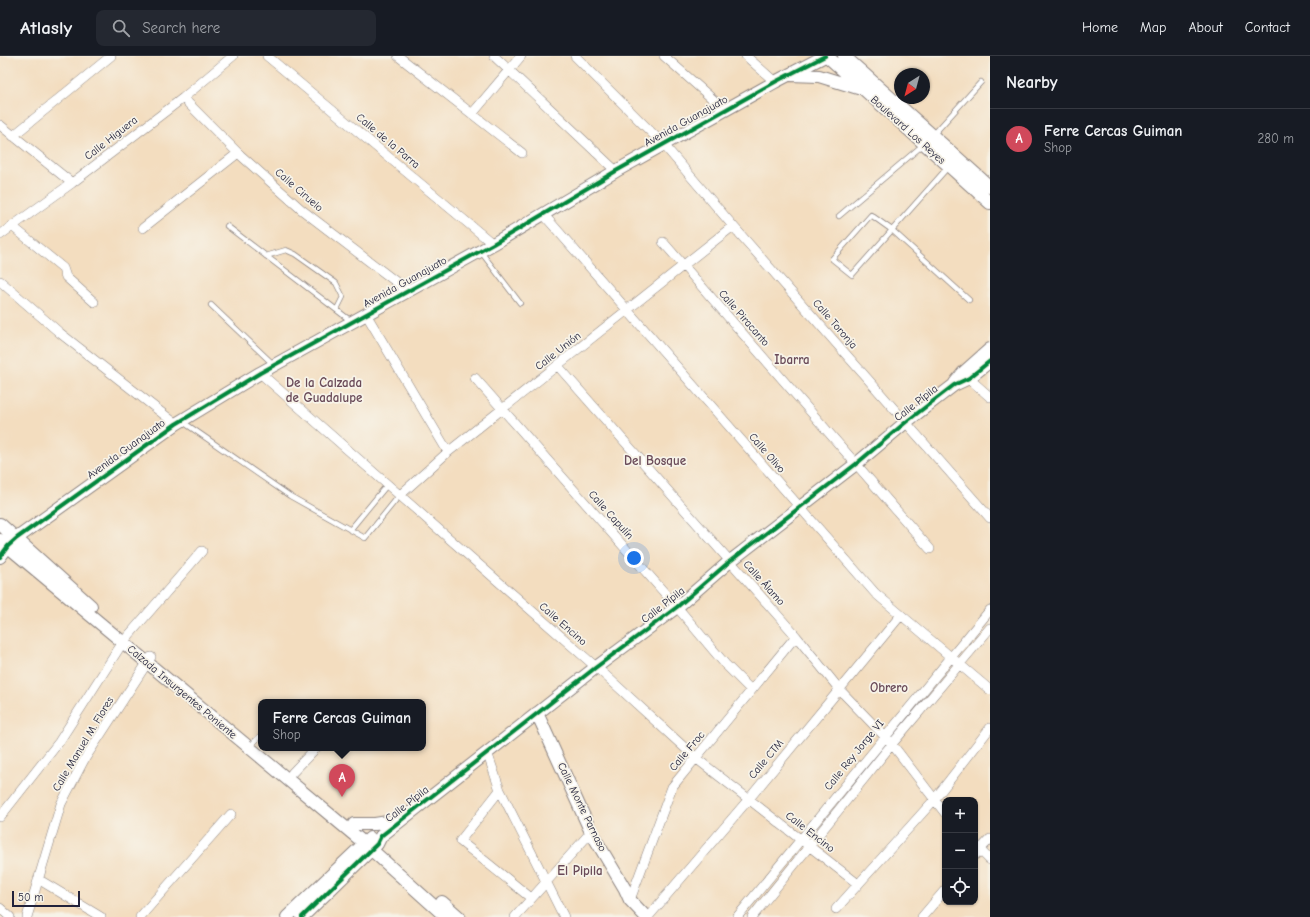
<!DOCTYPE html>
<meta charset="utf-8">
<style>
:root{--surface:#171b24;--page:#242831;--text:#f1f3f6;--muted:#9ea1a6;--line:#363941;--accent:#d1495b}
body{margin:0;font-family:"Comic Neue",sans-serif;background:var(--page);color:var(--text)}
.controls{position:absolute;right:12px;bottom:12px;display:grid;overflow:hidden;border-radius:8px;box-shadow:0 1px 3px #0004}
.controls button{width:36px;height:36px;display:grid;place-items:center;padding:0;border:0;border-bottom:1px solid var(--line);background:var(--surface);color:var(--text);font:20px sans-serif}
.compass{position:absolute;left:894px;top:12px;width:36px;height:36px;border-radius:50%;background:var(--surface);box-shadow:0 1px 3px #0004;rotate:216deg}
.scale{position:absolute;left:12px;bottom:10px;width:68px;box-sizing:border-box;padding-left:4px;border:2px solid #22223b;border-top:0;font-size:11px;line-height:14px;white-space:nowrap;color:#22223b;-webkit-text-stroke:3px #f7f3e8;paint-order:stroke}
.you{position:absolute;left:634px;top:502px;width:14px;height:14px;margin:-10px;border:3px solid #fff;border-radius:50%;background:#1a73e8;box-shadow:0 0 0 6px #1a73e833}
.badge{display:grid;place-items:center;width:26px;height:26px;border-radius:50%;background:var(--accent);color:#fff;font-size:13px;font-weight:700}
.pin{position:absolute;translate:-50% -33px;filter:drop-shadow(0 1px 2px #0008)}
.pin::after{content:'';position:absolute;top:21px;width:14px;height:12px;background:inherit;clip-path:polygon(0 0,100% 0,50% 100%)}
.popup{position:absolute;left:258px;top:643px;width:168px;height:52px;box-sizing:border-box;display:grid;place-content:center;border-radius:8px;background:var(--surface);filter:drop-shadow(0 1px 3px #0005);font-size:13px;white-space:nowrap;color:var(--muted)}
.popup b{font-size:15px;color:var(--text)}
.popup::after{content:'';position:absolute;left:50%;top:100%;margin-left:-8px;border:8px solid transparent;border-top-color:var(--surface)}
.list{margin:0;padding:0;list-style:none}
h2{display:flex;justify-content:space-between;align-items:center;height:52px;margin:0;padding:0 16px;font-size:17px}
h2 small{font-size:13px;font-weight:400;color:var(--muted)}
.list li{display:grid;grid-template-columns:26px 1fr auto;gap:12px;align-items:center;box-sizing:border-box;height:60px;padding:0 16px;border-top:1px solid var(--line)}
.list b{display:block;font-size:15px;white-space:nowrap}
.list p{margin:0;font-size:13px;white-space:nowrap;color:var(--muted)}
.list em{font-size:13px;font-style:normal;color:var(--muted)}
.icon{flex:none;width:22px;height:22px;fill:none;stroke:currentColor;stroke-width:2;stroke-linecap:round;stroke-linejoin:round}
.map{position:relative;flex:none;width:990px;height:861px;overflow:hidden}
header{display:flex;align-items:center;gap:24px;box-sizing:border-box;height:56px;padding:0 20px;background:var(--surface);border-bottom:1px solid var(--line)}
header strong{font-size:19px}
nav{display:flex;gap:22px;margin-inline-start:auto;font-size:14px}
.search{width:280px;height:36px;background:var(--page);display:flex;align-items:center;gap:10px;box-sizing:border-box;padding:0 14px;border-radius:8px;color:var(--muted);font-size:15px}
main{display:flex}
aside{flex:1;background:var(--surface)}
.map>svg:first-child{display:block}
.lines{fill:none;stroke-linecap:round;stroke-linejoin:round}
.lane-casing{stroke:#8a807d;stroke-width:6}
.street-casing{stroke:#8a807d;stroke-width:10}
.secondary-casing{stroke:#8a807d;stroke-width:14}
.lane{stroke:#fff;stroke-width:4.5}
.street{stroke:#fff;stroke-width:9}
.secondary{stroke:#fff;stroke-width:12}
.cycleway-casing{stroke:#f7f3e8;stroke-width:6}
.cycleway{stroke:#00873e;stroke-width:4}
.labels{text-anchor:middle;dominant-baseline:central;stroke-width:3.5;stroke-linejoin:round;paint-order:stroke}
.street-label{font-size:11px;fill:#22223b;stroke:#f7f3e8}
.quarter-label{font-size:13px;font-weight:bold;fill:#694a58;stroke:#f7f3e8}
</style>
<header>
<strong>Atlasly</strong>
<div class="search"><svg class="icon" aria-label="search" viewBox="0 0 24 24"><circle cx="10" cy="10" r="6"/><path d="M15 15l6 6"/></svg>Search here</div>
<nav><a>Home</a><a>Map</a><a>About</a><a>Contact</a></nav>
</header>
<main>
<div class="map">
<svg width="990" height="861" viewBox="0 0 990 861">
<rect width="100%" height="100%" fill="#f7f3e8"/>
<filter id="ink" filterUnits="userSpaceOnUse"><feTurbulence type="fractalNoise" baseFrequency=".025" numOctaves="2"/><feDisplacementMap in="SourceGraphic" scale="8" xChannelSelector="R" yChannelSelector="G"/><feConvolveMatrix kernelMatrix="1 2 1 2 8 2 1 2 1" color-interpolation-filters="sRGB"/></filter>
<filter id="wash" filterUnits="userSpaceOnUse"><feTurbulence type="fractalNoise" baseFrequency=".012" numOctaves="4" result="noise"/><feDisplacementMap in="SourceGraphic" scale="16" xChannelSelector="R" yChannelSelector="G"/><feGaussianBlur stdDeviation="0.9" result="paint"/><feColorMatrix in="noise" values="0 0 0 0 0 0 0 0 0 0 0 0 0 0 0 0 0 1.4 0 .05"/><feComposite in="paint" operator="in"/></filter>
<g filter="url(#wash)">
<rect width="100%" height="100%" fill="#f3ddbf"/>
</g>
<g filter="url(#ink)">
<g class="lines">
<defs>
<path id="lane" d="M933,79L981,26
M949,110C916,147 884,183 852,219L832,203L871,159L892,174L969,244
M839,160L924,88
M227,170L351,265
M481,196L520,247
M266,200L286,194L295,198L336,227L343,241L337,253
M211,249L273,308
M183,366L290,440L365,482L399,440
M350,474L387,429
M254,686L261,679"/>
<path id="street" d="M267,0L493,188
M398,0L522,97
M494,0L616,115
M575,0L664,89L733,170L990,462
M664,0L725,54
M746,0L775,26
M183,42L238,97L302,154L408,235
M472,58L521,0
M0,69L72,127
M13,80L111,0
M544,159L875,537L990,634
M12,170L63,212L66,221L94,246
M143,172L238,97
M0,179L72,127L183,42L233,0
M663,186L930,493
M0,225L60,277L176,368
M366,258L448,396
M558,310L796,580L840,634L892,688L945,757
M260,317L604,618L697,703L858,828
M965,319L990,341
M475,322L677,551L725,608L751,634
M399,440L448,396L733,170
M487,696L500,734L564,861
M292,717L316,692
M500,734L460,785L531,842
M0,761L59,686L123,586L202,495
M975,789L990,804
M975,799L990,783
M38,823L101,861
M630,844L672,731L796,580
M0,852L10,861
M836,853L934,744L990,672
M27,861L61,748L84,704L151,601
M140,861L231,758
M515,861L591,776
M648,861L748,744L901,559
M737,861L990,554
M752,861L892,688L990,572
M922,861L945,834"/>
<path id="secondary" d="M827,0L990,147
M844,0L990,131
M790,19L819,20L858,32
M955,327L963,317L990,293
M0,468L91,550
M0,484L364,787L446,861
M0,501L8,490L17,482L176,368L260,317L493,188L616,115L775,26L825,0
M537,657L591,776L625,833L630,844L646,861
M354,768H375L400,764
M442,846L459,861
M287,861L370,782
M302,861L377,788L381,780L595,612L677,551L729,506L856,408L906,366L954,329L969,322L990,305"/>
</defs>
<use href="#lane" class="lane-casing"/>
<use href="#street" class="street-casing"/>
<use href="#secondary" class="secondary-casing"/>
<use href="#lane" class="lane"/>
<use href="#street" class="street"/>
<use href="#secondary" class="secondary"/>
<defs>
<path id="cycleway" d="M0,501L8,490L17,482L176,368L260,317L493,188L616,115L775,26L825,0
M302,861L377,788L381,780L595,612L677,551L729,506L856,408L906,366L954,329L969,322L990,305"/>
</defs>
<use href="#cycleway" class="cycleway-casing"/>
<use href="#cycleway" class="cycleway"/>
</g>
</g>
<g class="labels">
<g class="street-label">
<text transform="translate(686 65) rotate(-29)">Avenida Guanajuato</text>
<text transform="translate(908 74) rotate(42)">Boulevard Los Reyes</text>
<text transform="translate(111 82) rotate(-38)">Calle Higuera</text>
<text transform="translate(388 85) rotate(40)">Calle de la Parra</text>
<text transform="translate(299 134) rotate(41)">Calle Ciruelo</text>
<text transform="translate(405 226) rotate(-29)">Avenida Guanajuato</text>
<text transform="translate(744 262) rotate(49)">Calle Piracanto</text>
<text transform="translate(835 268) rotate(49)">Calle Toronja</text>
<text transform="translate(558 295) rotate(-38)">Calle Unión</text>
<text transform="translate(916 347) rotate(-38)">Calle Pípila</text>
<text transform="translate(126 393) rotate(-36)">Avenida Guanajuato</text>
<text transform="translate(767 397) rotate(49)">Calle Olivo</text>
<text transform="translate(611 459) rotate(48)">Calle Capulín</text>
<text transform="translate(764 527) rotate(48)">Calle Álamo</text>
<text transform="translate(663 549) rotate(-38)">Calle Pípila</text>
<text transform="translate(563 568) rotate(41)">Calle Encino</text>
<text transform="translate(182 636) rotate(40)">Calzada Insurgentes Poniente</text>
<text transform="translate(83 688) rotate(-59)">Calle Manuel M. Flores</text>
<text transform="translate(687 695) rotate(-50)">Calle Froc</text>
<text transform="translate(854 699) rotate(-51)">Calle Rey Jorge VI</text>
<text transform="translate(766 703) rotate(-50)">Calle CTM</text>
<text transform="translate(407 748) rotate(-38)">Calle Pípila</text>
<text transform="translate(582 751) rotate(64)">Calle Monte Parnaso</text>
<text transform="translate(810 776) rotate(38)">Calle Encino</text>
</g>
<g class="quarter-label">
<text x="792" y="303">Ibarra</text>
<text x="324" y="326">De la Calzada<tspan x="324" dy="15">de Guadalupe</tspan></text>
<text x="655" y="404">Del Bosque</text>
<text x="889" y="631">Obrero</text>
<text x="580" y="814">El Pipila</text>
</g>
</g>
</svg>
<div class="controls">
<button>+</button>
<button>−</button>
<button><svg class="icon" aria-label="locate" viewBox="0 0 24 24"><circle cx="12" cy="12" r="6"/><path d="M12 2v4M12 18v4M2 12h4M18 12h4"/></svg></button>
</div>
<svg class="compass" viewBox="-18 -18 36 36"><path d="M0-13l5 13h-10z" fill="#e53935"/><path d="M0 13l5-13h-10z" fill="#9ea1a6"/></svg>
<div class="scale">50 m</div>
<div class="you"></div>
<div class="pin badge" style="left:342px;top:741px">A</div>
<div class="popup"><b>Ferre Cercas Guiman</b>Shop</div>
</div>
<aside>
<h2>Nearby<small></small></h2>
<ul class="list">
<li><span class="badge">A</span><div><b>Ferre Cercas Guiman</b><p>Shop</p></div><em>280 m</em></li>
</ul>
</aside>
</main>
